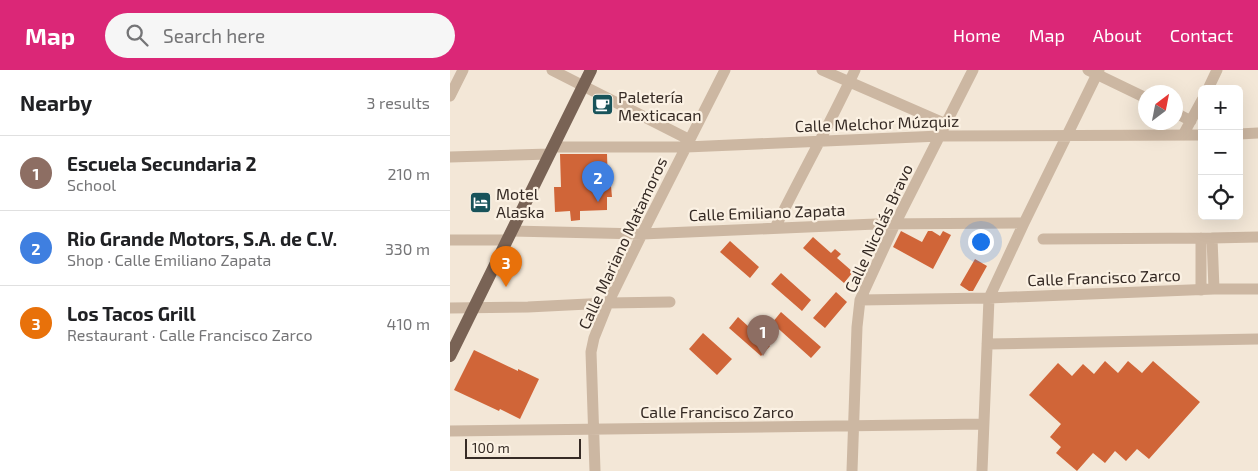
<!DOCTYPE html>
<meta charset="utf-8">
<style>
:root{--surface:#fff;--page:#f6f6f6;--text:#202124;--muted:#757577;--line:#e0e0e0;--accent:#db2777}
body{margin:0;font-family:"Exo 2",sans-serif;background:var(--page);color:var(--text)}
.controls{position:absolute;right:15px;top:15px;display:grid;overflow:hidden;border-radius:8px;box-shadow:0 5px 20px #0002}
.controls button{width:45px;height:45px;display:grid;place-items:center;padding:0;border:0;border-bottom:1px solid var(--line);background:var(--surface);color:var(--text);font:25px sans-serif}
.compass{position:absolute;left:688px;top:15px;width:45px;height:45px;border-radius:50%;background:var(--surface);box-shadow:0 5px 20px #0002;rotate:32deg}
.scale{position:absolute;left:15px;bottom:12px;width:116px;box-sizing:border-box;padding-left:5px;border:2px solid #362b25;border-top:0;font-size:14px;line-height:18px;white-space:nowrap;color:#362b25;-webkit-text-stroke:4px #fbf1e3;paint-order:stroke}
.you{position:absolute;left:530px;top:171px;width:18px;height:18px;margin:-12px;border:4px solid #fff;border-radius:50%;background:#1a73e8;box-shadow:0 0 0 8px #1a73e833}
.badge{display:grid;place-items:center;width:32px;height:32px;border-radius:50%;background:var(--accent);color:#fff;font-size:16px;font-weight:700}
.pin{position:absolute;translate:-50% -41px;filter:drop-shadow(0 1px 2px #0008)}
.pin::after{content:'';position:absolute;top:26px;width:18px;height:15px;background:inherit;clip-path:polygon(0 0,100% 0,50% 100%)}
.list{margin:0;padding:0;list-style:none}
h2{display:flex;justify-content:space-between;align-items:center;height:65px;margin:0;padding:0 20px;font-size:21px}
h2 small{font-size:16px;font-weight:400;color:var(--muted)}
.list li{display:grid;grid-template-columns:32px 1fr auto;gap:15px;align-items:center;box-sizing:border-box;height:75px;padding:0 20px;border-top:1px solid var(--line)}
.list b{display:block;font-size:19px;white-space:nowrap}
.list p{margin:0;font-size:16px;white-space:nowrap;color:var(--muted)}
.list em{font-size:16px;font-style:normal;color:var(--muted)}
.icon{flex:none;width:28px;height:28px;fill:none;stroke:currentColor;stroke-width:2;stroke-linecap:round;stroke-linejoin:round}
.map{position:relative;flex:none;width:808px;height:401px;overflow:hidden}
header{display:flex;align-items:center;gap:30px;box-sizing:border-box;height:70px;padding:0 25px;background:var(--accent);color:#fff}
header strong{font-size:24px}
nav{display:flex;gap:28px;margin-inline-start:auto;font-size:18px}
.search{width:350px;height:45px;background:var(--page);display:flex;align-items:center;gap:12px;box-sizing:border-box;padding:0 18px;border-radius:28px;color:var(--muted);font-size:19px}
main{display:flex}
aside{flex:1;background:var(--surface)}
.map>svg:first-child{display:block}
.building{fill:#d06538}
.lines{fill:none;stroke-linecap:round;stroke-linejoin:round}
.minor{stroke:#ccb7a2;stroke-width:11}
.major{stroke:#796355;stroke-width:12}
.labels{text-anchor:middle;dominant-baseline:central;stroke-width:4.5;stroke-linejoin:round;paint-order:stroke}
.poi-label{font-size:16px;fill:#362b25;stroke:#fbf1e3;text-anchor:start}
.street-label{font-size:16px;fill:#362b25;stroke:#fbf1e3}
</style>
<header>
<strong>Map</strong>
<div class="search"><svg class="icon" aria-label="search" viewBox="0 0 24 24"><circle cx="10" cy="10" r="6"/><path d="M15 15l6 6"/></svg>Search here</div>
<nav><a>Home</a><a>Map</a><a>About</a><a>Contact</a></nav>
</header>
<main>
<aside>
<h2>Nearby<small>3 results</small></h2>
<ul class="list">
<li><span class="badge" style="background:#8d6e63">1</span><div><b>Escuela Secundaria 2</b><p>School</p></div><em>210 m</em></li>
<li><span class="badge" style="background:#3f7fe0">2</span><div><b>Rio Grande Motors, S.A. de C.V.</b><p>Shop · Calle Emiliano Zapata</p></div><em>330 m</em></li>
<li><span class="badge" style="background:#e8710a">3</span><div><b>Los Tacos Grill</b><p>Restaurant · Calle Francisco Zarco</p></div><em>410 m</em></li>
</ul>
</aside>
<div class="map">
<svg width="808" height="401" viewBox="0 0 808 401">
<rect width="100%" height="100%" fill="#f3e7d7"/>
<path class="building" d="M110,84H157L158,116H161L162,127H157V140L130,141V150L121,151L120,141L105,142L104,117H111Z
M451,161L472,172L478,161H482L490,166L493,161L501,165L483,199L443,177Z
M363,167L381,183L385,179L391,184L387,188L403,202L394,213L353,178Z
M280,171L309,197L300,208L270,182Z
M525,189L537,196L523,221H519L510,215Z
M331,203L361,230L352,241L321,214Z
M386,222L397,232L375,258L363,248Z
M331,242L371,277L361,288L322,253Z
M288,247L320,276L311,286L279,258Z
M253,263L282,289L267,305L239,279Z
M24,280L68,301V299L89,309L70,349L50,339L49,341L4,320Z
M655,291L668,303L678,291L692,303L703,291L750,332L699,389L687,379L676,391L665,381L655,393L643,383L627,401L606,383L611,377L600,367L611,354L579,325L608,293L622,306L633,294L644,304Z"/>
<g class="lines">
<path class="minor" d="M102,0L240,70
M372,0L496,54
M638,0L696,28
M758,19L767,0
M0,26L13,0
M726,43L741,51
M789,64L808,63
M733,65L752,30
M103,77H236L490,66L752,65
M0,87L99,84
M325,158C351,105 380,54 405,0
M62,161L192,164L426,154L574,153
M751,168V220
M762,168L764,219
M593,169L762,168L808,167
M0,170H57
M410,230L539,228L764,219H808
M0,238L78,237L158,233L220,232
M537,274L808,269
M0,361C178,358 356,358 533,354
M145,401L141,282L144,268L158,233L192,164L275,0
M402,401L407,257L410,230L445,154L523,0
M532,401L539,228L574,153L649,0"/>
<path class="major" d="M0,286L141,0"/>
</g>
<defs>
<symbol id="cafe-square" viewBox="-11 -11 22 22"><rect x="-9" y="-9" width="18" height="18" rx="4" fill="#18535a" stroke="#fbf1e3"/><path d="M-5.5-4.5H6V0H3Q3 3.5 0 3.5H-2.5Q-5.5 3.5-5.5 0ZM3-3.2v2h1.7v-2ZM-6 4.5H4V6H-6Z" fill="#fff"/></symbol>
<symbol id="hotel-square" viewBox="-11 -11 22 22"><rect x="-9" y="-9" width="18" height="18" rx="4" fill="#18535a" stroke="#fbf1e3"/><path d="M-6-4.5h1.5V1H6V5H4.5V3h-9V5H-6ZM-4 0a1.8 1.8 0 1 1 3.6 0ZM.5 0V-2.5h3Q6-2.5 6 0Z" fill="#fff"/></symbol>
</defs>
<g fill-rule="evenodd">
<use href="#cafe-square" x="140" y="22" width="25" height="25"/>
<use href="#hotel-square" x="18" y="120" width="25" height="25"/>
</g>
<g class="labels">
<g class="poi-label">
<text x="168" y="26">Paletería<tspan x="168" dy="18">Mexticacan</tspan></text>
<text x="46" y="123">Motel<tspan x="46" dy="18">Alaska</tspan></text>
</g>
<g class="street-label">
<text transform="translate(427 53) rotate(-2)">Calle Melchor Múzquiz</text>
<text transform="translate(317 142) rotate(-2)">Calle Emiliano Zapata</text>
<text transform="translate(428 158) rotate(-65)">Calle Nicolás Bravo</text>
<text transform="translate(172 173) rotate(-65)">Calle Mariano Matamoros</text>
<text transform="translate(654 207) rotate(-2)">Calle Francisco Zarco</text>
<text x="267" y="341">Calle Francisco Zarco</text>
</g>
</g>
</svg>
<div class="controls">
<button>+</button>
<button>−</button>
<button><svg class="icon" aria-label="locate" viewBox="0 0 24 24"><circle cx="12" cy="12" r="6"/><path d="M12 2v4M12 18v4M2 12h4M18 12h4"/></svg></button>
</div>
<svg class="compass" viewBox="-18 -18 36 36"><path d="M0-13l5 13h-10z" fill="#e53935"/><path d="M0 13l5-13h-10z" fill="#757577"/></svg>
<div class="scale">100 m</div>
<div class="you"></div>
<div class="pin badge" style="left:313px;top:286px;background:#8d6e63">1</div>
<div class="pin badge" style="left:148px;top:132px;background:#3f7fe0">2</div>
<div class="pin badge" style="left:56px;top:217px;background:#e8710a">3</div>
</div>
</main>
